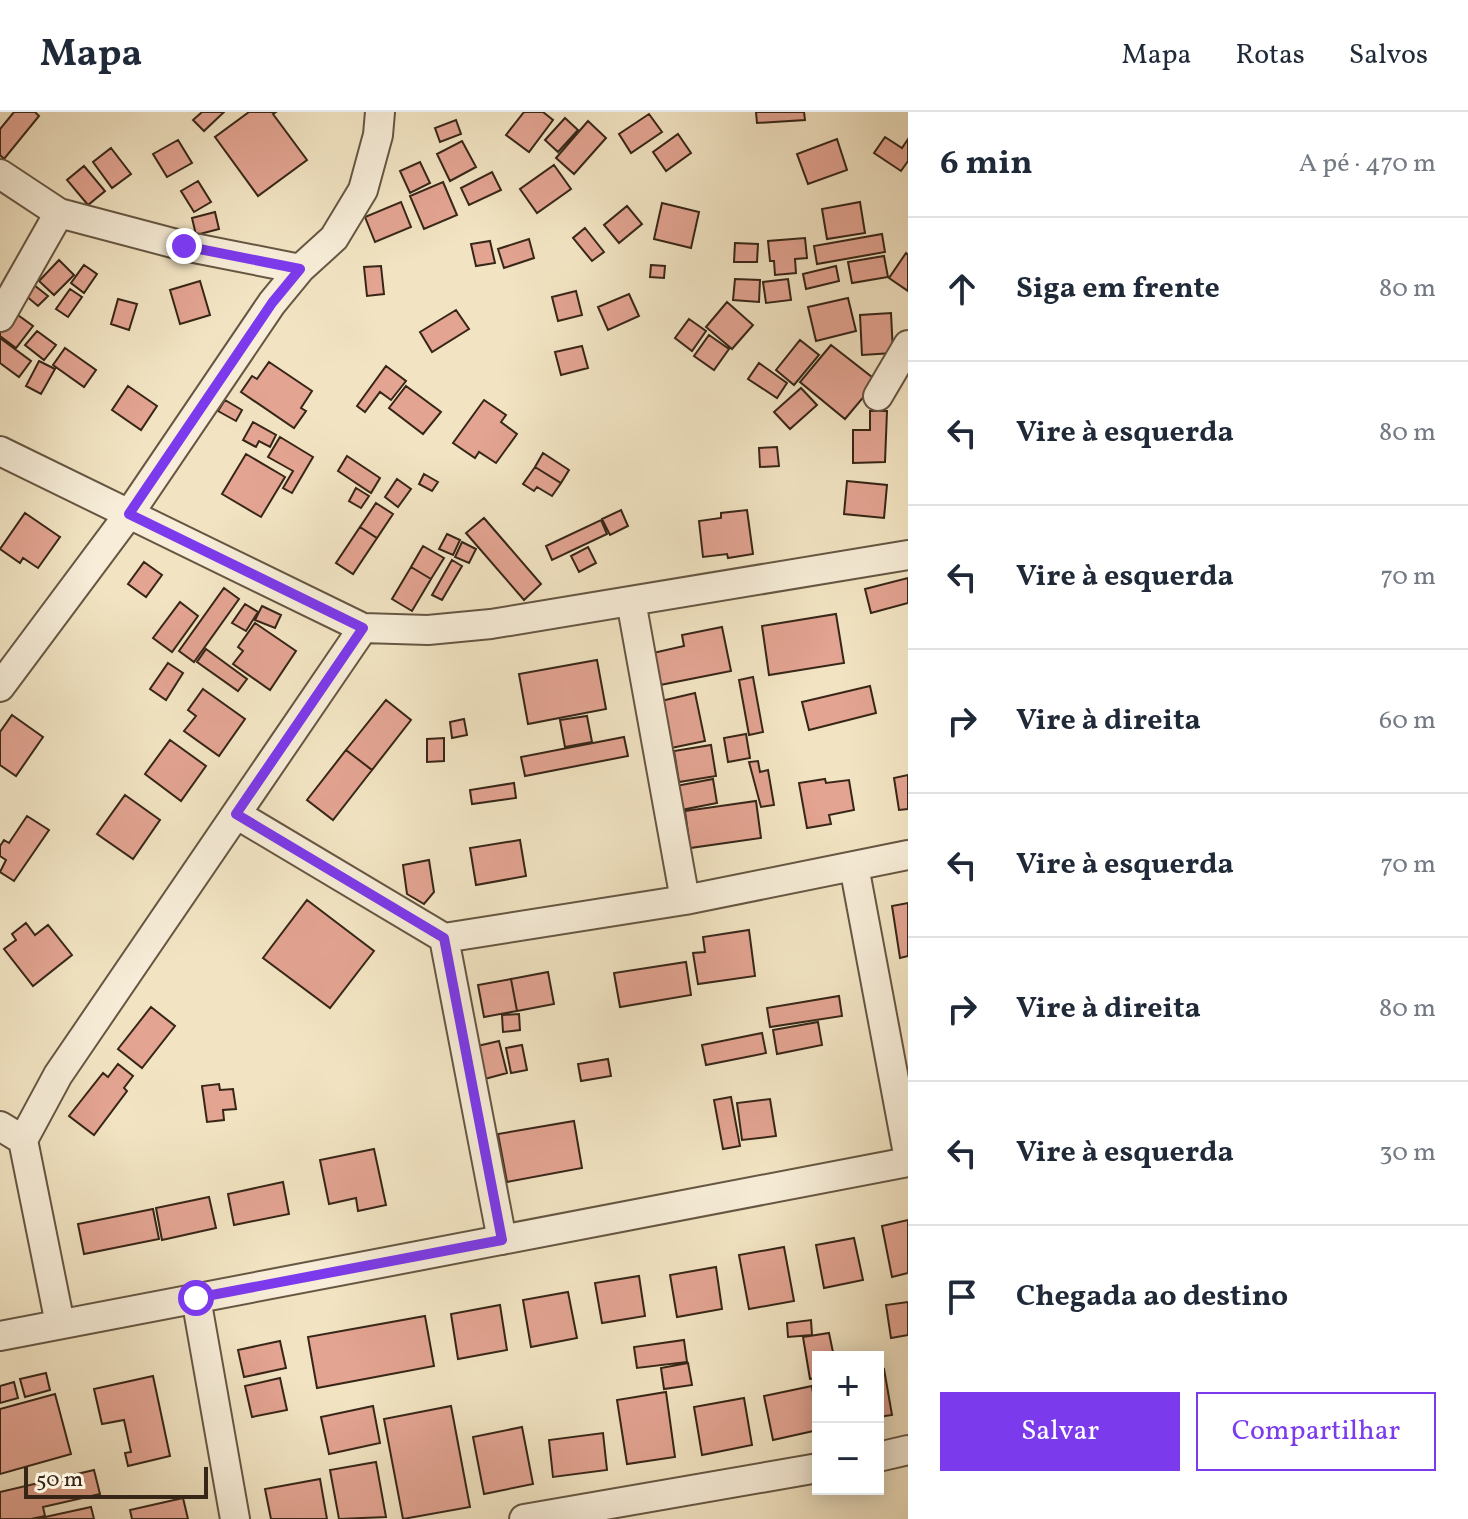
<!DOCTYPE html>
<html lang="pt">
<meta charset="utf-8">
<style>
:root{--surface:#fff;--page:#f2f2f3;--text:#1f2937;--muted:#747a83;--line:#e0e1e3;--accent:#7c3aed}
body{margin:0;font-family:Vollkorn,serif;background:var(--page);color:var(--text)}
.controls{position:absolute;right:24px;bottom:24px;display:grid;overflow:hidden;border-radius:0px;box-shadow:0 4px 20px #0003}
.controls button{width:72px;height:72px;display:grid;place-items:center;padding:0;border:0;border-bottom:2px solid var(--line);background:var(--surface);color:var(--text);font:40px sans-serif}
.scale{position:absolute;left:24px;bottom:20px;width:184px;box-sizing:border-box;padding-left:8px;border:4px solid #372617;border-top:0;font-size:22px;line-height:28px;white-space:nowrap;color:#372617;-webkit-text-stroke:6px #f7edd8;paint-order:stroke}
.stop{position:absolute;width:24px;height:24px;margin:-18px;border:6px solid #7c3aed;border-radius:50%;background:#fff}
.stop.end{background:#7c3aed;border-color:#fff;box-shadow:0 2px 8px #0008}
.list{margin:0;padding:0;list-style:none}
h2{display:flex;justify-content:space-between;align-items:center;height:104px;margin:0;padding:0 32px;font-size:34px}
h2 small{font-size:26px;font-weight:400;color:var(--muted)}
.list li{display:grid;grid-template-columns:52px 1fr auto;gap:24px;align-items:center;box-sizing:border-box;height:144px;padding:0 32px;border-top:2px solid var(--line)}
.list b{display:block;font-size:30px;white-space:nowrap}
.list em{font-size:26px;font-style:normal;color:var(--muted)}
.actions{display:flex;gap:16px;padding:24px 32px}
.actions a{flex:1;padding:18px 0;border:2px solid var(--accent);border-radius:0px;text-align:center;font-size:28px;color:var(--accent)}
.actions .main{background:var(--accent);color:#fff}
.icon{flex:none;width:44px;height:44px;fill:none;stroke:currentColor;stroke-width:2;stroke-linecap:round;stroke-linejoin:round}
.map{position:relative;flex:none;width:908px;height:1407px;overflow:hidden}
header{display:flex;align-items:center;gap:48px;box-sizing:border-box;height:112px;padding:0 40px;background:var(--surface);border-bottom:2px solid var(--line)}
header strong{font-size:38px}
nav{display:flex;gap:44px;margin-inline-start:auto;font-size:28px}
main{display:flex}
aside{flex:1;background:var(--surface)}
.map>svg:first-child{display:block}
.building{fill:#e3a492;stroke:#372617;stroke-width:2}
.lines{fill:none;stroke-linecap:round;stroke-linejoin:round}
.street-casing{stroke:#665642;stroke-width:32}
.street{stroke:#f7edd8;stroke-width:28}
.route{stroke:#7c3aed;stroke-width:10}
</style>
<header>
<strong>Mapa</strong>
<nav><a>Mapa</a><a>Rotas</a><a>Salvos</a></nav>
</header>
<main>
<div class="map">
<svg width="908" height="1407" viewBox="0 0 908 1407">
<rect width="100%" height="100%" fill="#f2e4c3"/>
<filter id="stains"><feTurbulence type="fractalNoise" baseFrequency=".0025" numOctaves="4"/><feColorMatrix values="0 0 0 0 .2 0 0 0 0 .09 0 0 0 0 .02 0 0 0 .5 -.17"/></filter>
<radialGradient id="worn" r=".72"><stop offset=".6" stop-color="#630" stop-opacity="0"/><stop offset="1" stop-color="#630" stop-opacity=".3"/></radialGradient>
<path class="building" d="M14,0H35L39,4L4,47L0,43V17Z
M202,0H224L204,19L193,8Z
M249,0H276L273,2L307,48L258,84L215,25Z
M524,0H543L553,8L529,40L506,23Z
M756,0H804L805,8L757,11Z
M649,2L662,20L631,41L619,22Z
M565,6L578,18L558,40L545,28Z
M456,8L461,22L440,30L435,16Z
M588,9L606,26L574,62L556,46Z
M678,22L691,41L666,59L653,40Z
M885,25L902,36L908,27V49L901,59L874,41Z
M837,27L847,58L808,72L797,42Z
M178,28L192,51L167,65L153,42Z
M462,29L476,55L450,69L437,42Z
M111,36L131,62L112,76L93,50Z
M420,50L430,71L410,81L400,59Z
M554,53L571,77L537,101L520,77Z
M84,54L105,79L88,93L67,68Z
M492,60L501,78L469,93L461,76Z
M198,69L211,90L194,100L181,79Z
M443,70L457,103L424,117L410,84Z
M401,90L411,115L375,130L365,105Z
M860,90L865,121L827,127L822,97Z
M662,91L699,100L691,136L654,127Z
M627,94L642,112L619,131L604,113Z
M215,100L219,117L196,123L192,106Z
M585,116L604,140L592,149L573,126Z
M882,122L885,140L817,152L814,134Z
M805,126L807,146L795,147L796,161L775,163L774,149H770L768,129Z
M529,127L534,146L504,156L498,137Z
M490,129L495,151L476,154L471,132Z
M735,131L758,132L757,150H734Z
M906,141L908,143V179L889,166Z
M884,144L888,165L852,171L848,150Z
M59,148L74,163L54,183L39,169Z
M84,153L97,162L84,181L71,171Z
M651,153L665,154L664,166L650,165Z
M381,154L384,182L367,184L364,155Z
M836,154L839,169L806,177L803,162Z
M735,167L760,168L759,190L733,188Z
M788,167L791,188L766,191L763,170Z
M200,169L210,203L180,212L170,178Z
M34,173L48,184L38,194L25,183Z
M70,177L82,185L68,205L56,197Z
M576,179L582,203L558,209L552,185Z
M629,182L639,204L608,218L598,195Z
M848,186L856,219L816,229L808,195Z
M118,187L137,192L129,218L111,212Z
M727,190L753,213L732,237L706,215Z
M11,198L33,214L16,236L0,224V212Z
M456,198L469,217L432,240L420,220Z
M891,201L893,241L862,243L860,203Z
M689,207L706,219L692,239L675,226Z
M37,219L56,233L44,248L25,233Z
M709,223L729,237L714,258L694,244Z
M0,226L31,249L19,265L0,251Z
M800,228L819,243L794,273L776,258Z
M831,233L877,269L845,307L800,270Z
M582,234L588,256L561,263L555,240Z
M65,236L96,258L84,275L53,253Z
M39,249L55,257L41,282L26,274Z
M269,250L312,279L301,296L306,299L294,316L241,280L252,264L257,267Z
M759,251L787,271L777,286L748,267Z
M386,254L406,269L391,288L380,280L365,300L357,294Z
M128,274L157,294L141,318L112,298Z
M406,274L441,300L423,322L389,296Z
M801,276L817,293L790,317L774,300Z
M225,288L242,298L236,309L218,299Z
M484,288L506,303L501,310L517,322L496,351L479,340L475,346L453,331Z
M870,299H887L885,350L853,351V318H870Z
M253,310L276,323L270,335L259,329L256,335L243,328Z
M280,325L313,345L292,381L283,376L293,359L268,345Z
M777,335L779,354L760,355L759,336Z
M543,341L569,358L561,371L535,355Z
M246,342L285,365L261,405L222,382Z
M347,344L380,366L371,381L338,359Z
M535,355L561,371L552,384L537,375L534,379L523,372Z
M424,362L438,370L432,379L419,372Z
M397,367L411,377L398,395L385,385Z
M847,369L887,373L884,406L844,402Z
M356,376L369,384L361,396L349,389Z
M376,391L393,402L377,426L360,415Z
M621,398L628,414L610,423L602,407Z
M747,398L753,442L728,446L727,442L703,445L699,409L721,406V401Z
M25,401L60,425L38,456L23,446L20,451L0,437Z
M484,406L541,472L524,488L466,421Z
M601,408L607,422L552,448L546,434Z
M360,415L377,426L353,462L336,451Z
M447,422L460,428L453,443L439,437Z
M462,430L476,437L469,451L455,445Z
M423,434L444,446L431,467L411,455Z
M588,435L596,451L579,460L571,444Z
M452,448L462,454L442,488L432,483Z
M144,450L162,463L146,485L128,472Z
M411,455L431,467L412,499L392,487Z
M908,466V491L871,501L865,477Z
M224,476L239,487L194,550L179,539Z
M180,490L198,504L172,540L153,526Z
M245,492L258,500L246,519L232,511Z
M262,494L281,503L275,516L255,508Z
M836,502L844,551L769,563L762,514Z
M255,511L296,539L270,578L233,552L243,539L238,535Z
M722,515L731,559L660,573L653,541L684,534L682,523Z
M206,537L247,567L238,579L197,550Z
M597,548L606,597L528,612L519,562Z
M168,551L183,561L166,588L150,577Z
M753,565L763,620L749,623L739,568Z
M870,574L876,601L809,618L802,590Z
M203,577L245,607L219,644L184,619L196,604L188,598Z
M695,581L705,629L671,636L661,589Z
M386,588L411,608L372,658L346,638Z
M12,603L43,625L16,664L0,653V620Z
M587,604L592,630L565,635L560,608Z
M464,607L467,623L452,626L450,610Z
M746,622L750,646L728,650L724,626Z
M624,625L628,644L525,664L521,645Z
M444,626V649L427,650V627Z
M170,628L206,654L181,689L145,662Z
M711,633L716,664L679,670L674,639Z
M346,638L372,658L333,708L307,688Z
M758,649L760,660L768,658L774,693L761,695L749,650Z
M908,663V697L899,698L894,666Z
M713,667L717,691L681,698L676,674Z
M825,667L826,671L849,668L854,698L829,703L831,712L807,716L799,671Z
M514,671L516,686L472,692L470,678Z
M125,683L160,708L133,747L97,722Z
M756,689L761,726L690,736L685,699Z
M27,704L49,718L14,769L0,760L6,748L0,744V734L4,728L9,731Z
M520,728L526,764L476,773L470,736Z
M429,748L434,780L424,792L407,782L403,753Z
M307,788L374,839L330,896L263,846Z
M908,791V844L900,846L892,794Z
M26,811L35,823L48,813L72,843L33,874L4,837L16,828L12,822Z
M749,818L755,864L698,872L693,841L705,840L703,825Z
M686,850L691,883L620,895L614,861Z
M548,860L554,892L517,899L511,867Z
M511,867L517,899L484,905L478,873Z
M839,884L842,904L770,915L767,896Z
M151,895L175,914L142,956L118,937Z
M519,902L520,918L503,920L502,903Z
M818,910L822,933L777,942L773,918Z
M762,921L766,941L706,953L702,933Z
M499,929L507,961L481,968L473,935Z
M522,933L527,958L511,961L506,936Z
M608,947L611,964L581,969L578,952Z
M118,952L133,964L124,976L127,979L94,1023L69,1004L103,961L108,965Z
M219,972L220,978L233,977L236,997L223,998L224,1008L207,1010L202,974Z
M731,985L740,1034L723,1037L714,988Z
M770,987L776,1024L742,1028L737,991Z
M574,1009L582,1056L507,1070L498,1022Z
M374,1037L386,1093L358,1099L356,1086L329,1092L320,1048Z
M283,1070L289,1102L234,1113L228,1082Z
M209,1085L216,1116L162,1128L156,1096Z
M153,1097L159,1127L84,1142L78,1112Z
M908,1108V1161L892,1165L882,1114Z
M854,1126L863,1168L824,1176L816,1133Z
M784,1135L794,1189L749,1197L739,1143Z
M716,1155L722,1197L677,1205L670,1163Z
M639,1164L645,1204L602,1211L595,1171Z
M568,1180L577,1226L531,1235L523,1188Z
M908,1190V1223L891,1226L886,1193Z
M500,1193L507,1238L458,1247L451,1202Z
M425,1204L434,1254L317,1276L308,1225Z
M811,1208L812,1223L788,1225L787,1211Z
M829,1221L834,1245H818V1266L810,1267L803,1225Z
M684,1228L687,1250L637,1256L634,1235Z
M280,1229L286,1256L244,1265L238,1238Z
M688,1251L692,1273L664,1277L661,1256Z
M884,1257L892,1303L878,1305V1258Z
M46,1261L50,1278L25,1285L20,1267Z
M153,1264L170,1344L128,1354L125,1341L131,1340L124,1308L102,1312L94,1277Z
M280,1266L287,1298L252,1305L245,1274Z
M14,1270L18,1286L0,1291V1274Z
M812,1274L818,1318L773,1328L764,1284Z
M666,1280L675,1345L627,1352L617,1288Z
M55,1282L71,1342L0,1362V1297Z
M744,1286L752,1333L702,1343L694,1295Z
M373,1294L380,1331L329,1342L321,1305Z
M451,1294L470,1395L403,1407L384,1307Z
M522,1315L533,1372L484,1382L473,1325Z
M603,1321L607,1358L553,1365L549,1328Z
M376,1350L386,1405L339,1407L330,1358Z
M94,1358L100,1382L43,1395L45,1404L31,1407H0V1380Z
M320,1367L327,1407H271L265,1377Z
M183,1386L188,1407H132L130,1398Z
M91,1395L94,1407H36Z"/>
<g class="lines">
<defs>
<path id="street" d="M0,62L59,101L184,134L300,157
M0,205L59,101
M878,284L908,233
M0,339L363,516L428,518L491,512L908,443
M631,489L685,788
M0,575L129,402L272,191L300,157L334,126L363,78L378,23L380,0
M236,702L444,826L502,1128
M854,754L908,1042
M444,826L685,788L908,743
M0,1014L23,1028
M196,1186L235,1407
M60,1212L23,1028L58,963L363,516
M0,1224L908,1050
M878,1345L908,1338
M524,1407L818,1356"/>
</defs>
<use href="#street" class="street-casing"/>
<use href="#street" class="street"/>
</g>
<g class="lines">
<path class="route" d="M184,134L300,157L272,191L129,402L363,516L236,702L444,826L502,1128L196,1186"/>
</g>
<rect width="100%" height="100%" filter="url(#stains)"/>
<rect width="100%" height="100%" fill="url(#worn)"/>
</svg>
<div class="controls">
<button>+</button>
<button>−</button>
</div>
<div class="scale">50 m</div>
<div class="stop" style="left:196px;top:1186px"></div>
<div class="stop end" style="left:184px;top:134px"></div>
</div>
<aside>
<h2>6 min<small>A pé · 470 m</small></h2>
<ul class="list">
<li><svg class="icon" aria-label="ahead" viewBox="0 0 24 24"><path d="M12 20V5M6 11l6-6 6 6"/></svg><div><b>Siga em frente</b></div><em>80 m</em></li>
<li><svg class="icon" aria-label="left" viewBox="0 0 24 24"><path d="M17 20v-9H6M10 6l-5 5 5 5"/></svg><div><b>Vire à esquerda</b></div><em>80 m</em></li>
<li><svg class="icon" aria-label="left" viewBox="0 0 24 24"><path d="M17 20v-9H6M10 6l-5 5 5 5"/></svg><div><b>Vire à esquerda</b></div><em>70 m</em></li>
<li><svg class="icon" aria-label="right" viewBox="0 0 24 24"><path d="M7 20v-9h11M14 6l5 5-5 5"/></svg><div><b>Vire à direita</b></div><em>60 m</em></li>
<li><svg class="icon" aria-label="left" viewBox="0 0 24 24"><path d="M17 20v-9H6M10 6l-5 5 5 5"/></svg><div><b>Vire à esquerda</b></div><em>70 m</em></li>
<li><svg class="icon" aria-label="right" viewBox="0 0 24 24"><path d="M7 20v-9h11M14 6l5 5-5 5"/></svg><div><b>Vire à direita</b></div><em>80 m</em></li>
<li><svg class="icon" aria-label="left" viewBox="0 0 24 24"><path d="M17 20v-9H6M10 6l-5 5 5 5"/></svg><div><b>Vire à esquerda</b></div><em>30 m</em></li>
<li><svg class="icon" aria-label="arrive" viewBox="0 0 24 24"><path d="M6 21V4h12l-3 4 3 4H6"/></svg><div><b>Chegada ao destino</b></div></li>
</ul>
<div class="actions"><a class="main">Salvar</a><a>Compartilhar</a></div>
</aside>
</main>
